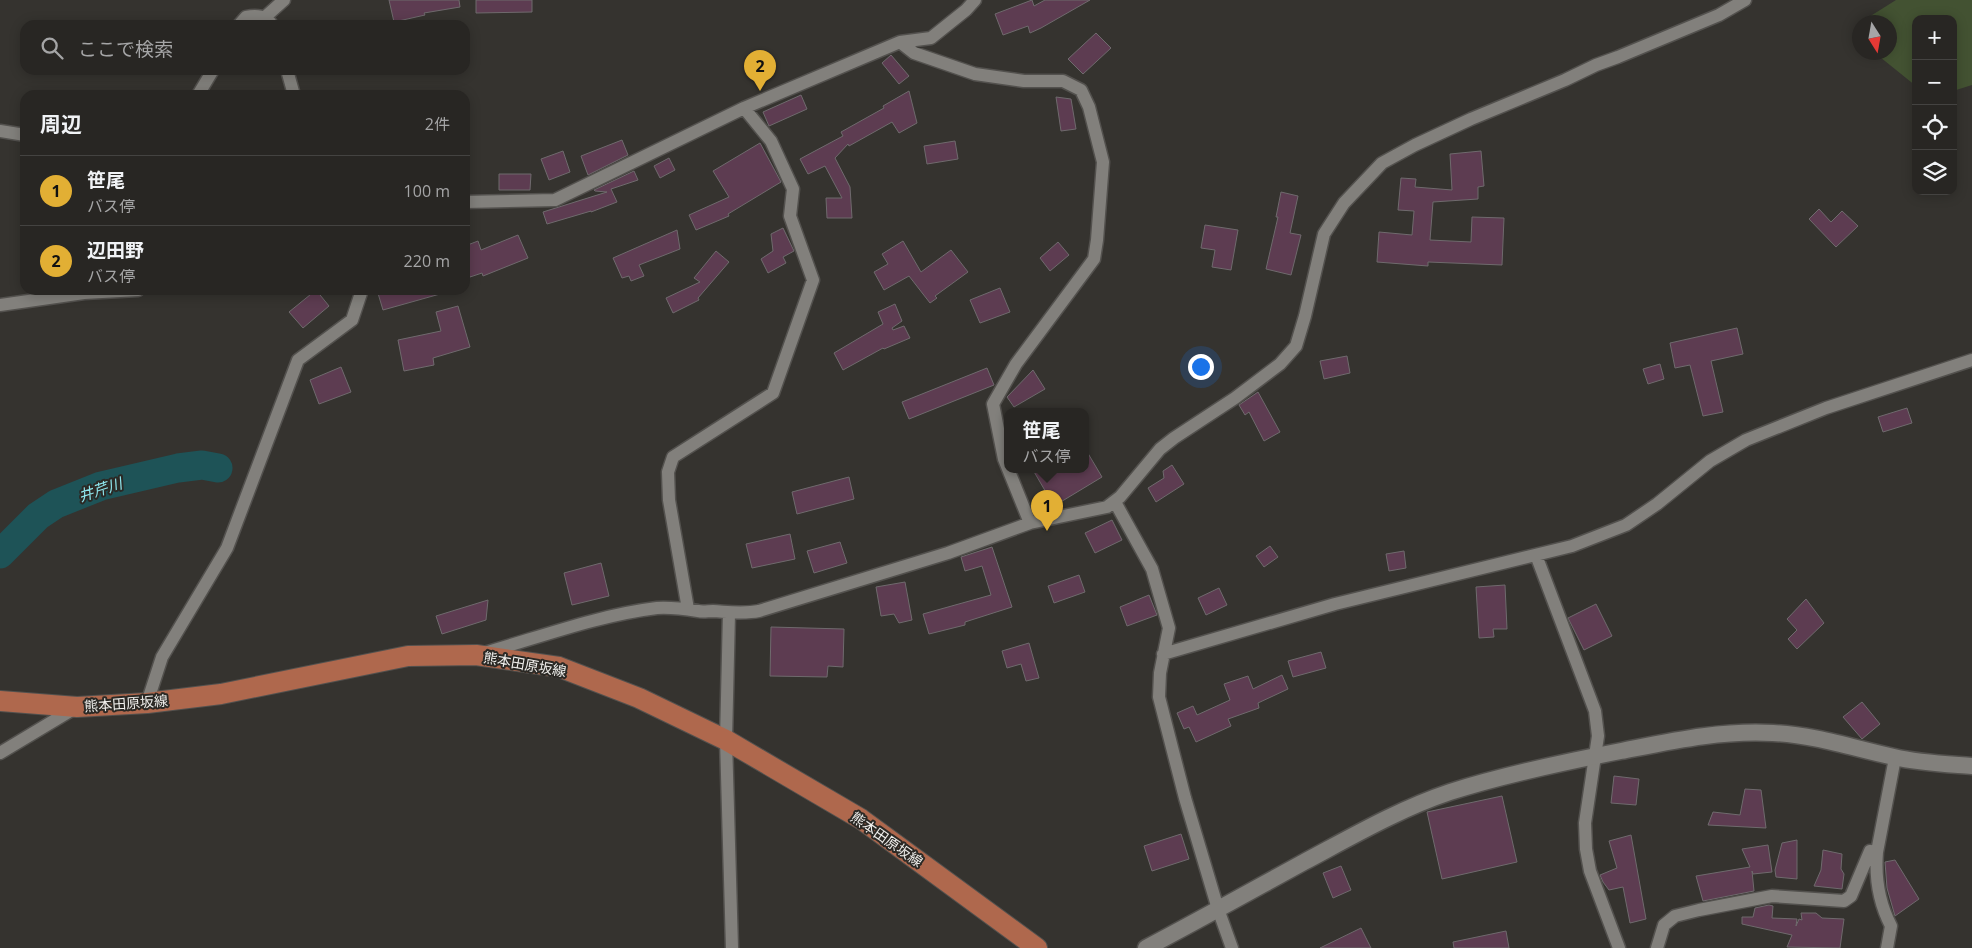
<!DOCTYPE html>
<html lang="ja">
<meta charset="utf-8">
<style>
:root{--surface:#282623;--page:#302e2b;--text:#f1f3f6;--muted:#a5a5a6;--line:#444341;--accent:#e2af34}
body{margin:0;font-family:"Open Sans","Noto Sans JP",sans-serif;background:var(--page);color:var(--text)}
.controls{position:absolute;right:15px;top:15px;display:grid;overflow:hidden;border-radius:10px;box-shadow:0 2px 12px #0003}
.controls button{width:45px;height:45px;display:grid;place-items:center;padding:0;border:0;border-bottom:1px solid var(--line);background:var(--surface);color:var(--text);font:25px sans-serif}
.compass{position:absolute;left:1852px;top:15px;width:45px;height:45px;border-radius:50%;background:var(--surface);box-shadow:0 2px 12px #0003;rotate:169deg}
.you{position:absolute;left:1200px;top:366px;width:18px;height:18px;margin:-12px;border:4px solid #fff;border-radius:50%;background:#1a73e8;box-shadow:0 0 0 8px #1a73e833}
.badge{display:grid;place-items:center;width:32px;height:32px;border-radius:50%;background:var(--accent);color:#111;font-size:16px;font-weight:700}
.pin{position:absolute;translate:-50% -41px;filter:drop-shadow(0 1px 2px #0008)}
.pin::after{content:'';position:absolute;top:26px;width:18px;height:15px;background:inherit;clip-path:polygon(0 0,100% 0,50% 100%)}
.popup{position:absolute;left:1004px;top:408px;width:85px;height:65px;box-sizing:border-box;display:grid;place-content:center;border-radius:10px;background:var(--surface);filter:drop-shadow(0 1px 4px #0005);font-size:16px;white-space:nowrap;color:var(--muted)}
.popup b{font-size:19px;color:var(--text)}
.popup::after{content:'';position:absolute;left:50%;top:100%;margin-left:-10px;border:10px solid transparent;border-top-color:var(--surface)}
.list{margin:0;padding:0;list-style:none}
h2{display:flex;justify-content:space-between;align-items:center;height:65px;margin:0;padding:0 20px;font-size:21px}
h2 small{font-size:16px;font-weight:400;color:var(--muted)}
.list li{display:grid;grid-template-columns:32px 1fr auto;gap:15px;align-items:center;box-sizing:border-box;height:70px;padding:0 20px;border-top:1px solid var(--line)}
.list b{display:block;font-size:19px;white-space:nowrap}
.list p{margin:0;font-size:16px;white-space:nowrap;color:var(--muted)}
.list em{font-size:16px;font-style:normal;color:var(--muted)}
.icon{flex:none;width:28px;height:28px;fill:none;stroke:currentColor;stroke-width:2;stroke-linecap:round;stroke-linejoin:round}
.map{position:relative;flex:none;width:1972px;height:948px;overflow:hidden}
.search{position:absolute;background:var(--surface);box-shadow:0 2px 12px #0003;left:20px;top:20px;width:450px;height:55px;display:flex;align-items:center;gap:12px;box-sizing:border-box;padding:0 18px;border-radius:15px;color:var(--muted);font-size:19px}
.panel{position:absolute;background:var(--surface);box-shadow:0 2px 12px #0003;left:20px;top:90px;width:450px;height:205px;border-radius:15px}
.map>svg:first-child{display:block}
.green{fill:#435232}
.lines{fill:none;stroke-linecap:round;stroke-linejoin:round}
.river{stroke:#1e5357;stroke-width:29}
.building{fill:#5d3c51;stroke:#6f6a6d}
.minor-casing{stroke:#53514e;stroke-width:15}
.tertiary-casing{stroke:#53514e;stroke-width:19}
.primary-casing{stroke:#53514e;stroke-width:22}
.minor{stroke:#82807c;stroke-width:12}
.tertiary{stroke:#82807c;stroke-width:16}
.primary{stroke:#af684d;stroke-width:20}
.labels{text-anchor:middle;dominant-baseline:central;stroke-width:4;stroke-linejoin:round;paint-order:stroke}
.street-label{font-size:14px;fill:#efeeeb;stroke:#2b2925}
.water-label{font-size:15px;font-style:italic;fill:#8fe7ee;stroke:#2b2925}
</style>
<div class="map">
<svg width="1972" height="948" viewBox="0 0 1972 948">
<rect width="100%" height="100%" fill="#35332f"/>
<path class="green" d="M1896,0H1972V85L1953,91V19H1916V86L1875,53L1890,52V22H1861Z"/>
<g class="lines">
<path class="river" d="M0,554L38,516L56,504L101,486L178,468L202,465L218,468"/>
</g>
<path class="building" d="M389,0H459L460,7L424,13L425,15L394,22Z
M476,0H532V12L476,13Z
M1032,0L1034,6L1045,0H1090L1041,28L1030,33L1028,26L1003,35L995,14Z
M1096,33L1111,48L1083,74L1068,59Z
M891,55L909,76L899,84L882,63Z
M909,91L917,123L899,133L892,122L849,146L848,144L835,158L850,187L852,218H827L826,198H842L825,166L808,174L800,159L843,136L841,132L884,108L883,106Z
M801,95L807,109L769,126L763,112Z
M1056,97L1071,99L1076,129L1061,131Z
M622,140L628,155L588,175L581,156Z
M955,141L958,159L927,164L924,146Z
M760,143L781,182L728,214L729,216L696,230L689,215L729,197L713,171Z
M563,151L570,172L549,180L541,159Z
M1481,151L1484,186L1478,187V199L1433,202L1430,240L1471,242L1472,217L1504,218L1502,265L1428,262V266L1377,262L1379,232L1412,235L1414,211L1398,210L1401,178L1416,179L1415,187L1452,190L1450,154Z
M669,158L675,170L660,178L654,166Z
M634,171L638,180L611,189L617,202L591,212V211L547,224L543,212L607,192L595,191L594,190Z
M499,174H531L530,190H499Z
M1281,192L1298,196L1290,233L1301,235L1291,275L1266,269L1278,217H1276Z
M1819,209L1831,222L1842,211L1858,226L1836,247L1809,219Z
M1205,225L1238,230L1231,270L1212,267L1215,250L1201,248Z
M783,228L794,251L783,257L786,263L768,273L761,259L773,251L771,234Z
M677,230L680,249L639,265L644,276L631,281L629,276L622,278L613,258Z
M518,235L528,258L483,276L482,273L470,277L465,263V246L478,241L481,250Z
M903,241L921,272L951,250L968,272L935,296L937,298L930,303L909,276L884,290L874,272L888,264L882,254Z
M1058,242L1069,255L1050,271L1040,258Z
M716,251L729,262L698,298L699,300L673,313L666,298L700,282L694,278Z
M1000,288L1010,312L980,323L970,300Z
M316,290L329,306L303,328L289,312Z
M377,290H440V294L383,310Z
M895,304L902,321L892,328L893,330L904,326L910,338L884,349L883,348L843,370L834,353L883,324L878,312Z
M458,306L470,347L433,358L434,365L404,371L398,340L441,331L436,312Z
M1737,328L1743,354L1711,361L1723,412L1703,416L1690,365L1675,368L1670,343Z
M1347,356L1350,373L1324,379L1320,361Z
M1660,364L1664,379L1648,384L1643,369Z
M341,367L351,392L319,404L310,380Z
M987,368L994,385L909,419L902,402Z
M1033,370L1045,389L1014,407L1007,397Z
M1258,392L1280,432L1264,441L1249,412L1245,415L1239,405Z
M1907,408L1912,423L1883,432L1878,417Z
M1086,450L1102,477L1054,506L1033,470H1086Z
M1172,465L1184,484L1156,502L1148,488L1164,478L1163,471Z
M849,477L854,499L797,514L792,492Z
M1112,520L1122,540L1095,553L1085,533Z
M790,534L795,559L752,568L746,544Z
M840,542L847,563L814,573L807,551Z
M1270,546L1278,557L1264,567L1256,556Z
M992,547L1012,607L965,622V625L929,634L923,614L991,595L982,566L965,571L961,557Z
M1404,551L1406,568L1389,571L1386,554Z
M601,563L609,596L572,605L564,573Z
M1079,575L1085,592L1054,603L1048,586Z
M905,582L912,620L899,623L894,614L881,616L876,587Z
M1505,585L1507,629H1493L1494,637L1479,638L1476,587Z
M1219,588L1227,605L1206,615L1198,598Z
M1149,595L1157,615L1127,626L1120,607Z
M1806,599L1824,623L1797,649L1788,639L1797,630L1787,619Z
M488,600L486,620L442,634L436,616Z
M1596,604L1612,636L1584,650L1568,618Z
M771,627L844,629L843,667L828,666L827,677L770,676Z
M1029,643L1039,678L1026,681L1021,664L1007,668L1002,651Z
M1321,652L1326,668L1293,677L1288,661Z
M1282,675L1288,689L1258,703L1259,708L1228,719L1231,726L1196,742L1189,727L1184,729L1177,713L1193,706L1197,715L1230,700L1224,684L1248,676L1253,689Z
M1862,702L1880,724L1862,739L1843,717Z
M1614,776L1639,779L1636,805L1611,803Z
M1745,789L1761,790L1766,828L1708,825L1713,812L1740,815Z
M1502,796L1517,862L1442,879L1427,812Z
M1181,834L1189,859L1152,871L1144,846Z
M1631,835L1646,919L1630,923L1623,887L1609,890L1603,882L1600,875L1617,868L1609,841Z
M1797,840V879L1776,877L1775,870L1782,843Z
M1768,845L1772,872L1753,874L1752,871L1754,891L1703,901L1696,876L1750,867L1742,849Z
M1823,850L1842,854L1841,869L1844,874L1842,889L1814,886L1821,870Z
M1895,860L1919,899L1895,916L1887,888L1885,862Z
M1341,866L1351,890L1333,898L1323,873Z
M1769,905L1773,906L1772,918L1797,919L1796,926L1799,919L1802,920L1801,913H1816L1822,918L1844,919L1840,948L1787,947L1792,935L1742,924V917H1753L1755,908Z
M1361,928L1371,948H1320Z
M1506,931L1509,948H1454L1453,942Z"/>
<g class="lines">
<defs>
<path id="minor" d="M264,18L284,0
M239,25L246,17C256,15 266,15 272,25
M900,42L914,53L975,74L1024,81H1063L1081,90L1089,107L1103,162L1097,240L1094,259L1016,364L993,404L1004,459L1030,523
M287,70L294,95
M198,95L213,70
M0,131L25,135
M465,202L555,200L744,108L900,42L931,38L966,10L975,0
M0,305L84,293L138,290
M1115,502L1152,569L1169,628L1160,673L1159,697L1185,798L1218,909L1232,948
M1536,555L1595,711L1598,736L1585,823L1586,849L1590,871L1619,948
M688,609L669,500L668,472L673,457L773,393L813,280L790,216L793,189L771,141L744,108
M729,613L726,740L732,948
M484,653C540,637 599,615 657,608C671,607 685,609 698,611C703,612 708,611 713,611C730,612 743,614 759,611L948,553L1030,523L1107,507L1120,497L1160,449L1174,438L1235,398L1280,364L1296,346L1305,316L1324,234L1344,203L1382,163L1415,145L1471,119L1565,80L1596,65L1618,57L1719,15L1745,0
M1163,654L1335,604L1572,546L1626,525L1657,504L1710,461L1746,440L1826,408L1972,360
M147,703L162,657L227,548L298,360L352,320L362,290
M0,753L75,708
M1877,852C1875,877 1879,903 1891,926L1887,948
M1657,948L1664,925L1675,916L1699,910L1772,896L1844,901L1851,896L1870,851L1877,852L1895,758"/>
<path id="tertiary" d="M1146,948C1199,920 1251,891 1304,862C1351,837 1399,809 1450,792C1506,774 1564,762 1621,751C1672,741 1721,730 1773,733C1815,735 1853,748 1894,757C1919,763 1946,764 1972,766"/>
<path id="primary" d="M0,701L77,707L147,703L221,694L408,656L476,655L559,667L639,698L726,740L861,819L1037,948"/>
</defs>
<use href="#minor" class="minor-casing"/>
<use href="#tertiary" class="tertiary-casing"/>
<use href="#primary" class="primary-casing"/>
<use href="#minor" class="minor"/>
<use href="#tertiary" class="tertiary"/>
<use href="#primary" class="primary"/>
</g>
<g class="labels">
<g class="street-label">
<text transform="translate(525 664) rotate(10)">熊本田原坂線</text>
<text transform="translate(126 703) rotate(-4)">熊本田原坂線</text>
<text transform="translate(887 839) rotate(35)">熊本田原坂線</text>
</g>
<g class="water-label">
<text transform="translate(100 489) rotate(-18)">井芹川</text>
</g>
</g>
</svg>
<div class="controls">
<button>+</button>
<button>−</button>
<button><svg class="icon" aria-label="locate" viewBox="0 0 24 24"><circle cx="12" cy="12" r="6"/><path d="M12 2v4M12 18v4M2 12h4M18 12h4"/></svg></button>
<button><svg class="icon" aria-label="layers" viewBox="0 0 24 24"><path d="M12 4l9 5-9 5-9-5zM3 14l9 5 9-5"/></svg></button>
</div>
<svg class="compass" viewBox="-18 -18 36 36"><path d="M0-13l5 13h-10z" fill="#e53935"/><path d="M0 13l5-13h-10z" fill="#a5a5a6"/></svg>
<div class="you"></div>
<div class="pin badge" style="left:1047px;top:531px">1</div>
<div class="popup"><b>笹尾</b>バス停</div>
<div class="pin badge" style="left:760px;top:91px">2</div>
<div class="search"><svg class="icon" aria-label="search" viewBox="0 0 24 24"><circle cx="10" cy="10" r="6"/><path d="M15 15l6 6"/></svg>ここで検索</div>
<section class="panel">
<h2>周辺<small>2件</small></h2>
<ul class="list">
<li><span class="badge">1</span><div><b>笹尾</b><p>バス停</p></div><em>100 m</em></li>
<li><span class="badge">2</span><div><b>辺田野</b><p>バス停</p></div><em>220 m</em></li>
</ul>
</section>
</div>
